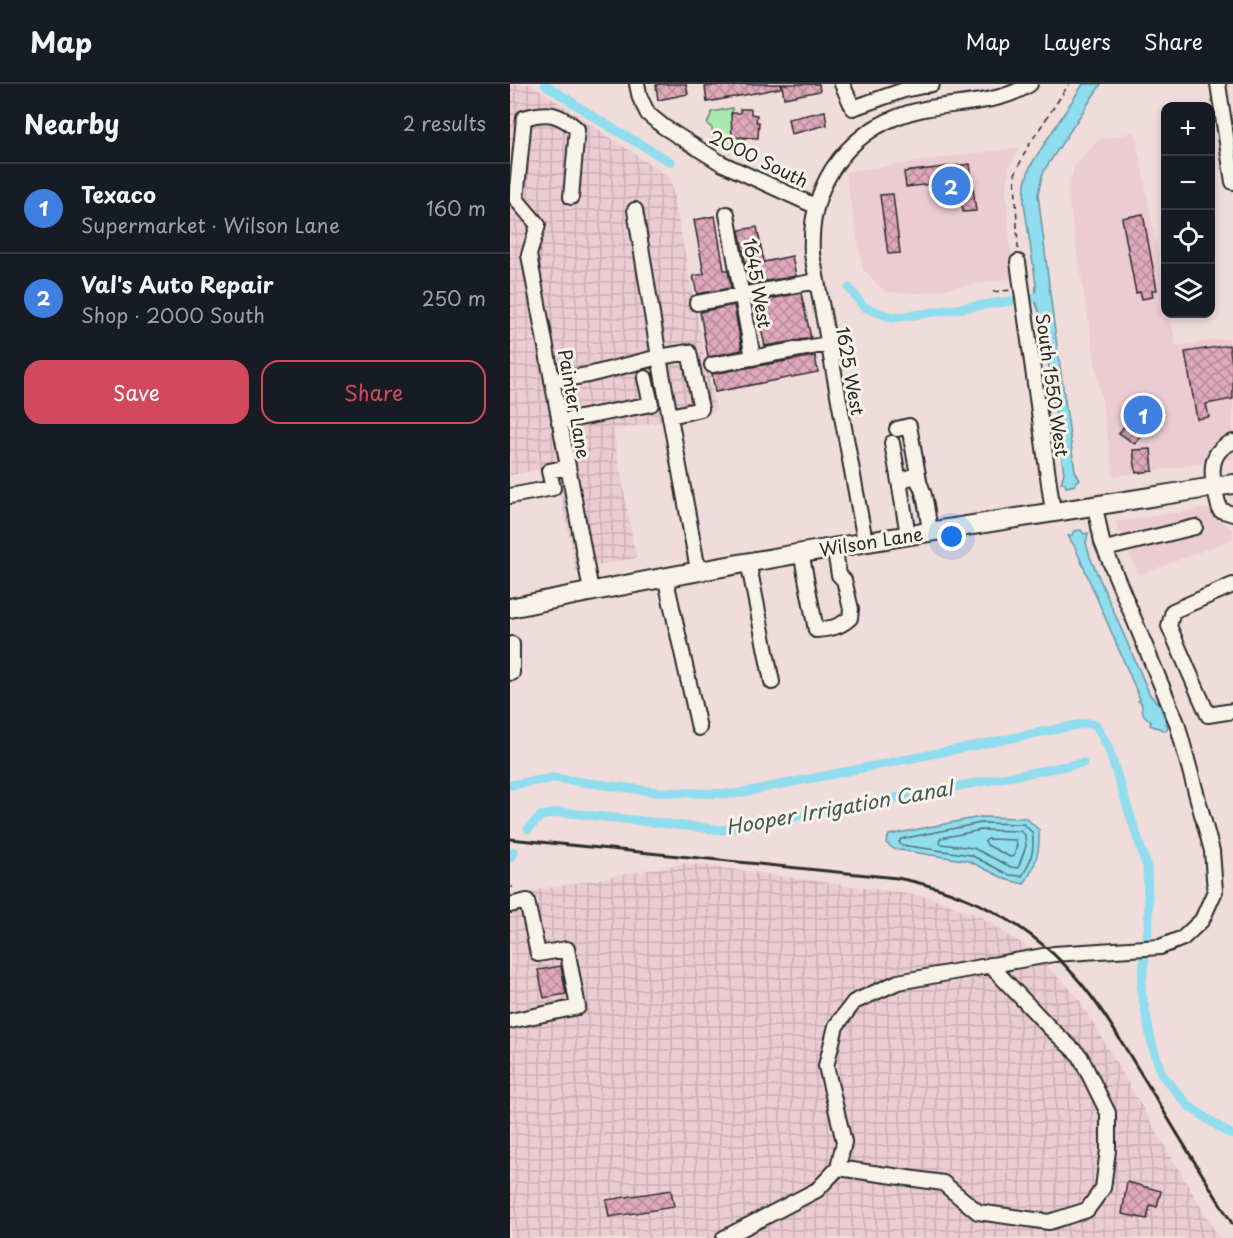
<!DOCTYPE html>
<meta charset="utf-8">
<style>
:root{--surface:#171b24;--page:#20242c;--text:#f1f3f6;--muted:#9ea1a6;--line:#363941;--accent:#d1495b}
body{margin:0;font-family:"Playpen Sans",sans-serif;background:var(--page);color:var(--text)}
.controls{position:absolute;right:18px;top:18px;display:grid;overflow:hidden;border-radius:12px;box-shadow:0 3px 9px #0003}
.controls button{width:54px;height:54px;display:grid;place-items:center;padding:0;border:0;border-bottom:2px solid var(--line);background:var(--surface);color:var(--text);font:30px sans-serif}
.you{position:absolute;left:442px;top:453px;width:21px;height:21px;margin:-15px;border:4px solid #fff;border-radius:50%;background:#1a73e8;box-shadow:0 0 0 9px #1a73e833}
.badge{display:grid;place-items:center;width:39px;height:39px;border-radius:50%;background:var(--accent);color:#fff;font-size:20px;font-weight:700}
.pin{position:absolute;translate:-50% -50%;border:3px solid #fff;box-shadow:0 2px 6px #0006}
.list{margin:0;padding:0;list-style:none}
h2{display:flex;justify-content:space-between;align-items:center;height:78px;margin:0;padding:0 24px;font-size:26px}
h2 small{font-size:20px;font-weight:400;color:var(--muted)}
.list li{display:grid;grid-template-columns:39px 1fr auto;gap:18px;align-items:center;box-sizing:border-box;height:90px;padding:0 24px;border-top:2px solid var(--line)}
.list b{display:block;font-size:22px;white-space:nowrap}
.list p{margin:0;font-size:20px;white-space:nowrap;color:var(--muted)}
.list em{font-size:20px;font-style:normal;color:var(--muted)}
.actions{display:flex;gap:12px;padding:18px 24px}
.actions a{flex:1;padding:14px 0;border:2px solid var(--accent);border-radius:18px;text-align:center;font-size:21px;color:var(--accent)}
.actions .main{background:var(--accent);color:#fff}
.icon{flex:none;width:33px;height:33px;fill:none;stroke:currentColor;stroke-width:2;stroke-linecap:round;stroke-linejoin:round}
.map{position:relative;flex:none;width:723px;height:1154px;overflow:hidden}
header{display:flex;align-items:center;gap:36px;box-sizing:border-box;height:84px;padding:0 30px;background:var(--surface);border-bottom:2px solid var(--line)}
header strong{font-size:28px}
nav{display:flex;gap:33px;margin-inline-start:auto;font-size:21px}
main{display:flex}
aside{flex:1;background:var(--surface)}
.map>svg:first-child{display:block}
.built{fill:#ebccd2}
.industrial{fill:url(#industrial-grid)}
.park{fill:#abe8af;stroke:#6b8a6d;stroke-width:1.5}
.water{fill:#8fddee;stroke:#6796a0;stroke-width:1.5}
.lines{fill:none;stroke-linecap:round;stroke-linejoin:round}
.shore{stroke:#537279;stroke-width:1.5}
.canal{stroke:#8fddee;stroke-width:9}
.building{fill:url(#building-cross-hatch);stroke:#2b2b2b;stroke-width:1.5}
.minor-casing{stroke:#2b2b2b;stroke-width:18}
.major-casing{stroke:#2b2b2b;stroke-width:22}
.path{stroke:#2b2b2b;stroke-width:1.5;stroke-dasharray:6 4.5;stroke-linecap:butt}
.minor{stroke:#f7f3e8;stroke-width:14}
.major{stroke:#f7f3e8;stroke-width:18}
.rail{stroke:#2b2b2b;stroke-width:3}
.labels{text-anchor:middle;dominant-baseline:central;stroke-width:6;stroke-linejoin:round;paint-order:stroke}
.street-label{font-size:18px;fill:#2b2b2b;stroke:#f7f3e8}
.water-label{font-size:20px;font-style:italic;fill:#44585c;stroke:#f7f3e8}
</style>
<header>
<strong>Map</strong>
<nav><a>Map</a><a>Layers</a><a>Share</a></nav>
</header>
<main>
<aside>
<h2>Nearby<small>2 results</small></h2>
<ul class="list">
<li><span class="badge" style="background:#3f7fe0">1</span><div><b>Texaco</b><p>Supermarket · Wilson Lane</p></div><em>160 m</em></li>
<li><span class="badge" style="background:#3f7fe0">2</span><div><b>Val's Auto Repair</b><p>Shop · 2000 South</p></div><em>250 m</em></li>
</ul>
<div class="actions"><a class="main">Save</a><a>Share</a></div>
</aside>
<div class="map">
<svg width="723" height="1154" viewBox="0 0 723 1154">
<defs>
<pattern id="industrial-grid" width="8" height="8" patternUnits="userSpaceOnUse" patternTransform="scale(1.5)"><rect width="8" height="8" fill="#ebccd2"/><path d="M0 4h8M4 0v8" fill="none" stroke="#caafb4"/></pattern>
<pattern id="building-cross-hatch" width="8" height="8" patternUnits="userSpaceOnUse" patternTransform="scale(1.5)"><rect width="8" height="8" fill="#e0a8bc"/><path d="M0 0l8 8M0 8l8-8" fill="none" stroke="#b68999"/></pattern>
</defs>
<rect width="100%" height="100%" fill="#f0dcdb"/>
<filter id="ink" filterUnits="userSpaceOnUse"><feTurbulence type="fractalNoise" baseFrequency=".0167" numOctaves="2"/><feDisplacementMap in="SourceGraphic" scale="12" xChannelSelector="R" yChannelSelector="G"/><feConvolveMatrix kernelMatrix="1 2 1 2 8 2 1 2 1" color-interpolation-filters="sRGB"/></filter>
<g filter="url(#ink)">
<path class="built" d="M625,48L655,207L656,230H660L666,262L719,254L723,278V375L604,392L557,107L565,81L588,56Z
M510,63L499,84L496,106L503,194L409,209L375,208L353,185L335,88Z
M697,424L723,446V455L629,491L605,438Z"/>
<path class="industrial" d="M0,0H21L160,94L206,328L103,346L126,474L66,486L45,383L0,391Z
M177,779L419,813L471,833L517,863L567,912L709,1154H0V811Z"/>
<path class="park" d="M222,24V53L235,54L233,61C222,67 212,61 203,55L202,44L197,40L202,28Z"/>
<path class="water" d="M573,0H591L535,85L532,92L528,110L543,233L565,387L570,396L566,397L565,401L556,403L555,399H551L554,389L532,236L525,217L526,200L514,119L515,99L520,83L526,73Z
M571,446L574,450L578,449L576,459L580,473L640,611L650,622L658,644L656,647L640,641L641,638L633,630L631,618L628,617L630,615L565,463L558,452L562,451L564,447Z
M470,733L516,734L529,746C530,767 526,782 514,800L497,796L459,777L384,765L376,759L379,751Z"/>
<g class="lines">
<path class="shore" d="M471,739L513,740L522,748C525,764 521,779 512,792L499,791L461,771L391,761L389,758L391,755Z
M471,746L510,747L515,751L516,762L508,784L501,783L463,764L431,760L429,758L431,754Z
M478,755L506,756L507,761L504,772L500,773L477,761L475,757Z"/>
<path class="canal" d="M35,0L90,37L161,78
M339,204L354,223L383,234L535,212
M0,701L43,694L147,708L224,710L577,639L586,641L598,663L637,783L639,838L631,906L642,960L652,991L679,1022L715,1047L723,1051
M18,745L31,732L51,728L212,746L573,679
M0,774L4,768"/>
</g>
<path class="building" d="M150,0H176L178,10L148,16L146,1Z
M212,0H271V4L197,18L195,3Z
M272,0H309L310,7L274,14Z
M230,25H241V30L247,31L246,38H249L248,54L222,53L221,29H230Z
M315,27L317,41L281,50L278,35Z
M460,80L466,127L453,128L450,107L432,109L431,99L396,103L394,88Z
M383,110L390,169L378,170L370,111Z
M633,130L647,206H642L643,213L632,215L630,208L626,209L612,134Z
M205,132L214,186H218L221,204L187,210L183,192L194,190L184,136Z
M247,143L254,178L282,172L286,192L239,200L229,146Z
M291,209L301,254L255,262L245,218Z
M224,221L232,266L198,273L190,228Z
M719,261L723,285V315L696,320L699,333L687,335L675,268Z
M305,272L308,288L205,308L202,290Z
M633,317L649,329L625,360L609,349Z
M641,365L643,387L626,389L623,366Z
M51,882L56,910L34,914L28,886Z
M617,1098L651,1107L647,1123L640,1121L637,1135L612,1130Z
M161,1106L164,1123L99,1133L96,1116Z"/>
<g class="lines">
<defs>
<path id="minor" d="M127,0L130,14L138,30L154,43L211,79L305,122
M332,0L343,24L394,6L422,0
M708,0L723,98
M61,113L67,45C48,29 38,27 14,34L6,115L28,141L19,171L81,507
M125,126L149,273L179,268L191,325L160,332
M217,130L243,274
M508,178L543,428
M187,219L307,197
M202,281L318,260
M42,297L78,291L149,273L188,486
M49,338L141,320L135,294
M387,345L399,342L409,396
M723,358C693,368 703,401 710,426L723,430
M382,359L390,403
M0,412L43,404L39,387L58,383
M398,451L390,403L393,396L403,392C416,400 417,432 420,447
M355,457L302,170C298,96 342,40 414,25C450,18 489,20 520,0
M595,465L685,443
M291,468L306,546C320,545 330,543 340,534L341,525L334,496L329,491L324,462
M238,477L262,598
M155,492L189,644
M723,501L663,527L659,542L698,631L723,627
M2,560V589
M0,821L17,817L28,870L57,865L68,923L0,937
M328,1084L433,1099L468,1128L539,1138L577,1126L593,1104L598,1066V1029L570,972L540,944L480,881
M214,1154L307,1106L328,1084L334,1058L316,982L326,942L344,918L388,898L544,870L650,863L673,854L692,836L705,807L702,767L667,639L592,458L585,422"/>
<path id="major" d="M0,524C240,474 481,438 723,400"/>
</defs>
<use href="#minor" class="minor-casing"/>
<use href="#major" class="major-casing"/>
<path class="path" d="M508,165L505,90L517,64L559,0
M483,208L501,206
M0,803H3"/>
<use href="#minor" class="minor"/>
<use href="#major" class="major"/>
<path class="rail" d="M0,755L387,794C465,809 533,847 581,912C601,938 617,968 635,996C664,1045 694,1093 723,1141"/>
</g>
</g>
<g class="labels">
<g class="street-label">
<text transform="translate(249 74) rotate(26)">2000 South</text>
<text transform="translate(248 199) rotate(80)">1645 West</text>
<text transform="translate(341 287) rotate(80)">1625 West</text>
<text transform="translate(543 301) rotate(82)">South 1550 West</text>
<text transform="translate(65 320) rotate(80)">Painter Lane</text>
<text transform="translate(361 457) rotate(-9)">Wilson Lane</text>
</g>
<g class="water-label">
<text transform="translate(329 723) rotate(-10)">Hooper Irrigation Canal</text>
</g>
</g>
</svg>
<div class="controls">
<button>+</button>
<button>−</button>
<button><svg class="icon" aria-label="locate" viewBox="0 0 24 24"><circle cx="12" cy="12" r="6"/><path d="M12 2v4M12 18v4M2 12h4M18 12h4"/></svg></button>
<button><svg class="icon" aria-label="layers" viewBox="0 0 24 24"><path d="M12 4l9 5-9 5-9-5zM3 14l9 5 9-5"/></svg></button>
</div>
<div class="you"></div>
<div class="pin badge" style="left:633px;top:331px;background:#3f7fe0">1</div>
<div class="pin badge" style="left:441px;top:102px;background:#3f7fe0">2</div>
</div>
</main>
